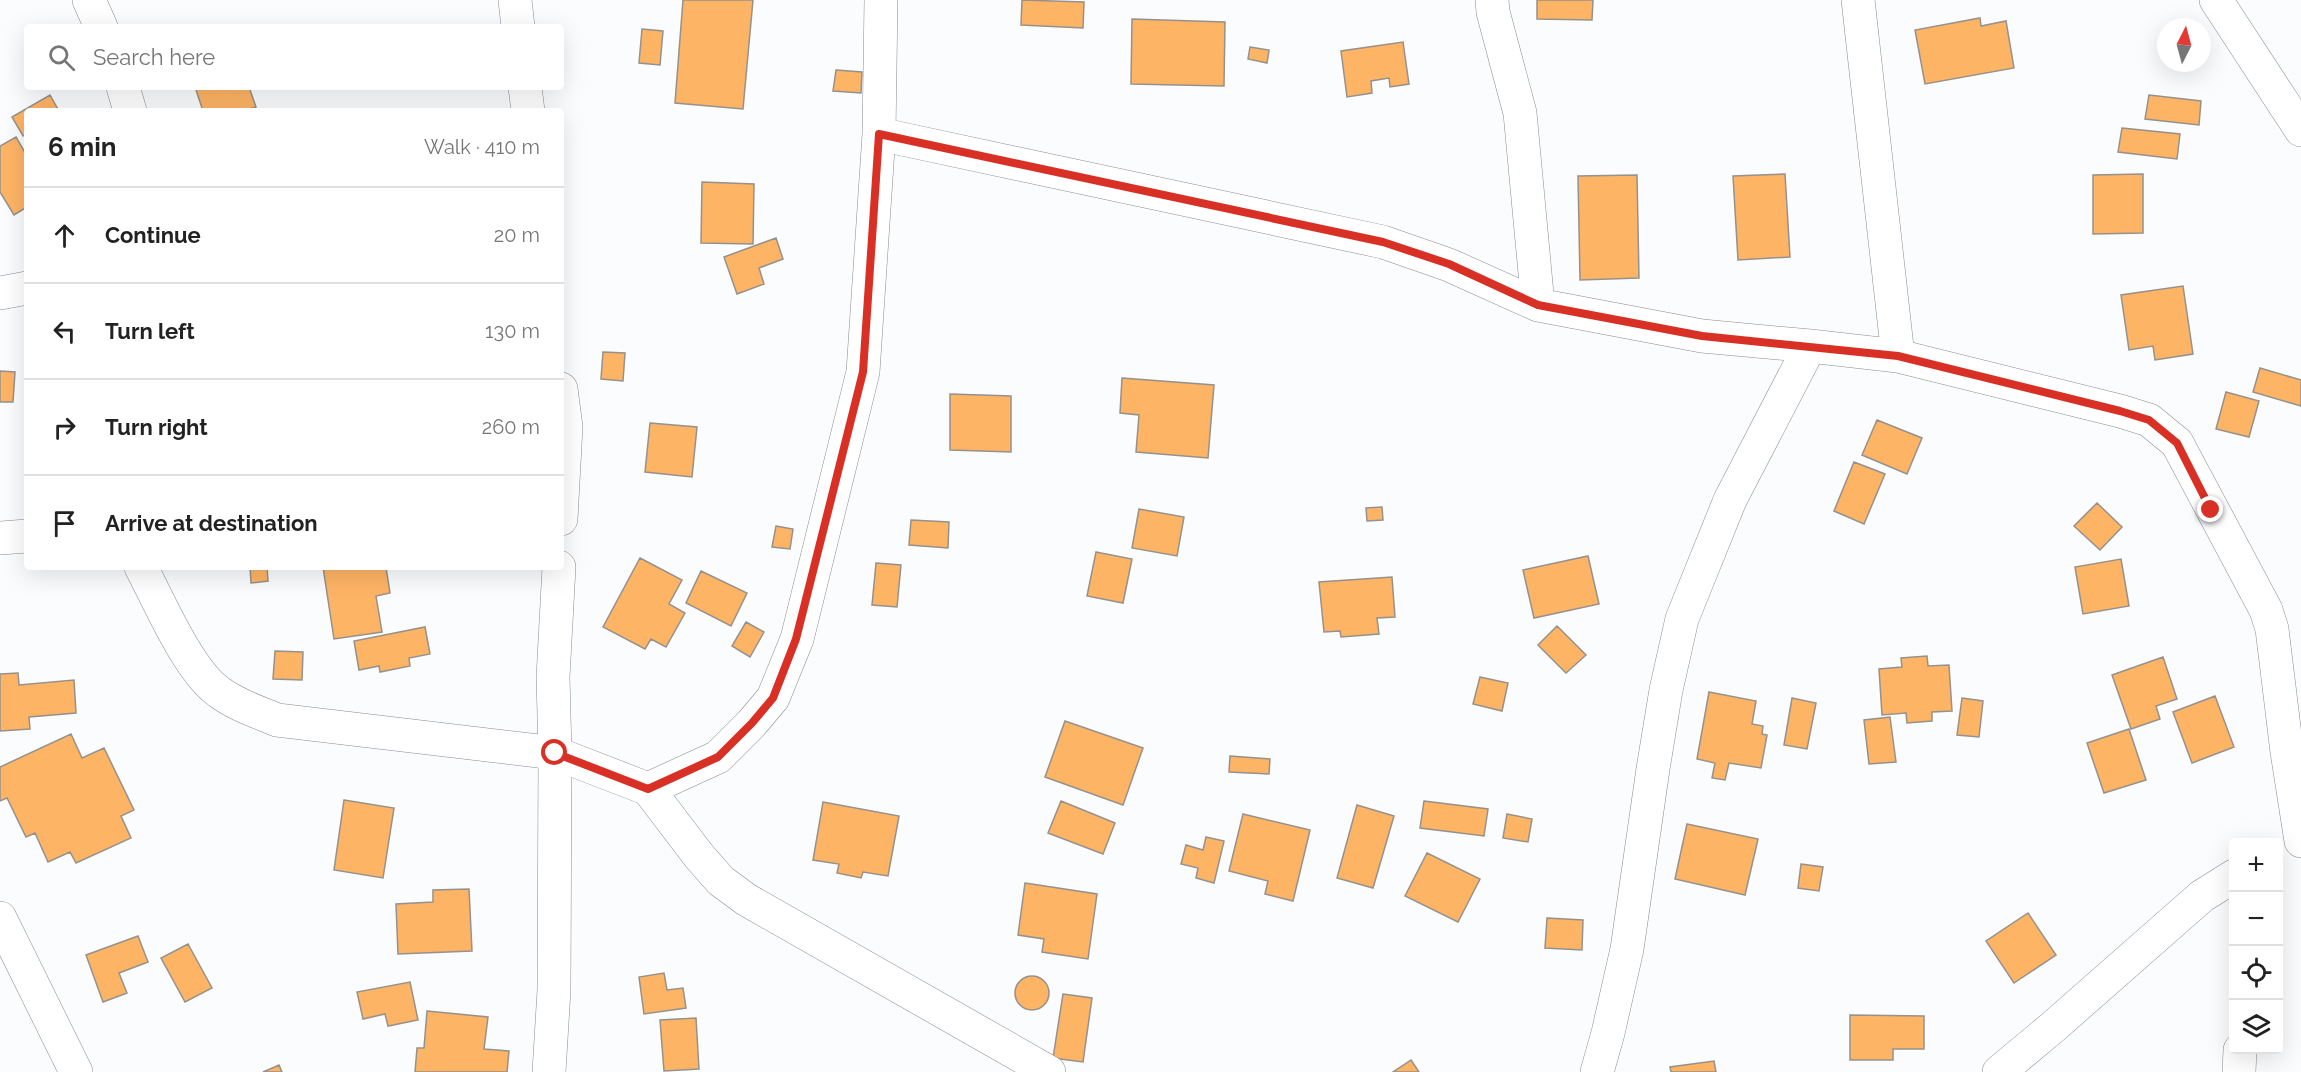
<!DOCTYPE html>
<meta charset="utf-8">
<style>
:root{--surface:#fff;--page:#f6f6f6;--text:#222;--muted:#767676;--line:#e0e0e0}
body{margin:0;font-family:Raleway,sans-serif;background:var(--page);color:var(--text)}
.controls{position:absolute;right:18px;bottom:18px;display:grid;overflow:hidden;border-radius:6px;box-shadow:0 6px 24px #0002}
.controls button{width:54px;height:54px;display:grid;place-items:center;padding:0;border:0;border-bottom:2px solid var(--line);background:var(--surface);color:var(--text);font:30px sans-serif}
.compass{position:absolute;left:2157px;top:18px;width:54px;height:54px;border-radius:50%;background:var(--surface);box-shadow:0 6px 24px #0002;rotate:6deg}
.stop{position:absolute;width:18px;height:18px;margin:-14px;border:4px solid #d93025;border-radius:50%;background:#fff}
.stop.end{background:#d93025;border-color:#fff;box-shadow:0 2px 6px #0008}
.list{margin:0;padding:0;list-style:none}
h2{display:flex;justify-content:space-between;align-items:center;height:78px;margin:0;padding:0 24px;font-size:26px}
h2 small{font-size:20px;font-weight:400;color:var(--muted)}
.list li{display:grid;grid-template-columns:39px 1fr auto;gap:18px;align-items:center;box-sizing:border-box;height:96px;padding:0 24px;border-top:2px solid var(--line)}
.list b{display:block;font-size:22px;white-space:nowrap}
.list em{font-size:20px;font-style:normal;color:var(--muted)}
.icon{flex:none;width:33px;height:33px;fill:none;stroke:currentColor;stroke-width:2;stroke-linecap:round;stroke-linejoin:round}
.map{position:relative;flex:none;width:2301px;height:1072px;overflow:hidden}
.search{position:absolute;background:var(--surface);box-shadow:0 6px 24px #0002;left:24px;top:24px;width:540px;height:66px;display:flex;align-items:center;gap:15px;box-sizing:border-box;padding:0 21px;border-radius:6px;color:var(--muted);font-size:22px}
.panel{position:absolute;background:var(--surface);box-shadow:0 6px 24px #0002;left:24px;top:108px;width:540px;height:462px;border-radius:6px}
.map>svg:first-child{display:block}
.building{fill:#feb465;stroke:#96918c;stroke-width:1.5}
.lines{fill:none;stroke-linecap:round;stroke-linejoin:round}
.minor-casing{stroke:#888c92;stroke-width:34}
.minor{stroke:#fff;stroke-width:33}
.route{stroke:#d93025;stroke-width:8}
</style>
<div class="map">
<svg width="2301" height="1072" viewBox="0 0 2301 1072">
<rect width="100%" height="100%" fill="#fafcfe"/>
<path class="building" d="M683,0H753L743,109L675,103Z
M1022,0L1084,2L1083,28L1021,25Z
M1537,0H1593L1592,20L1537,19Z
M1980,18L1981,26L2006,21L2014,68L1925,84L1915,30Z
M1132,19L1225,22L1224,86L1131,84Z
M642,29L663,31L660,65L639,63Z
M1403,42L1409,84L1390,87L1389,78L1371,81L1372,93L1347,97L1341,51Z
M1250,47L1269,50L1267,63L1248,59Z
M836,70L862,72L861,93L833,91Z
M195,87H249L256,107L244,111H203Z
M50,95L59,111H27V133L23,136L12,117Z
M2149,95L2201,101L2199,125L2145,119Z
M2122,128L2180,134L2177,159L2118,152Z
M16,137L27,156V207L14,215L0,192V146Z
M1785,174L1790,257L1738,260L1733,176Z
M2143,174V233L2093,234V175Z
M1637,175L1639,278L1580,280L1578,176Z
M702,182L754,184L753,244L701,243Z
M776,238L783,259L759,268L764,284L737,294L724,257Z
M2183,286L2193,354L2155,360L2153,346L2129,350L2121,295Z
M603,352L625,353L623,381L601,379Z
M2260,368L2301,380V406L2253,392Z
M0,371L15,372L13,402H0Z
M1122,378L1214,385L1208,458L1136,452L1139,415L1120,413Z
M2226,392L2259,401L2249,437L2216,429Z
M950,394L1011,396V452L950,450Z
M1877,420L1922,438L1907,474L1862,455Z
M650,423L697,427L692,477L645,472Z
M1854,462L1885,474L1864,524L1834,511Z
M2097,503L2122,527L2100,550L2074,526Z
M1382,507L1383,520L1367,521L1366,508Z
M1139,509L1184,517L1177,556L1132,548Z
M911,520L949,522L948,548L909,545Z
M776,526L793,529L790,549L772,547Z
M1096,552L1132,559L1123,603L1087,596Z
M1588,556L1599,604L1534,618L1523,570Z
M640,558L682,580L669,604L685,613L666,647L651,639L645,649L603,627Z
M2121,559L2129,606L2083,614L2075,567Z
M876,563L901,565L897,607L872,605Z
M250,567H267L268,581L251,583Z
M323,567H386L390,593L376,596L382,632L334,639Z
M701,571L747,593L731,626L686,603Z
M1392,577L1395,617L1377,618L1379,634L1341,637L1340,631L1324,632L1319,582Z
M746,622L764,632L750,657L732,646Z
M1557,626L1586,655L1566,673L1538,645Z
M425,627L430,654L409,658L410,666L380,672L379,666L359,670L354,641Z
M275,651L303,652L302,680L273,679Z
M1927,656L1928,666L1949,665L1952,711L1932,712V721L1907,723L1906,713L1882,715L1879,669L1902,667L1901,658Z
M2163,657L2177,699L2156,706L2160,719L2131,729L2112,675Z
M18,673L19,685L74,680L76,713L29,717L30,729L0,731V674Z
M1480,677L1508,683L1502,711L1473,704Z
M1709,692L1756,701L1752,724L1763,726L1762,734L1767,735L1761,768L1729,763L1725,780L1712,778L1715,763L1697,759Z
M2215,696L2234,747L2192,763L2173,712Z
M1792,698L1816,703L1807,749L1784,745Z
M1962,698L1983,701L1979,737L1957,735Z
M1890,717L1896,762L1869,764L1864,720Z
M1065,721L1143,748L1123,805L1045,777Z
M2129,729L2146,780L2104,793L2087,743Z
M71,734L82,758L104,748L134,810L121,816L131,838L76,863L70,852L48,862L35,833L26,837L7,798L0,801V767Z
M1230,756L1270,759L1269,774L1229,772Z
M344,800L394,808L383,878L334,870Z
M1061,801L1115,823L1103,854L1048,833Z
M1424,801L1488,809L1484,836L1420,828Z
M823,802L899,816L888,876L863,872L861,878L837,873L839,864L813,860Z
M1357,805L1394,816L1373,888L1337,878Z
M1243,814L1310,830L1293,901L1265,894L1268,881L1229,871Z
M1507,814L1532,819L1528,842L1503,838Z
M1687,824L1758,839L1745,895L1675,879Z
M1206,837L1224,841L1214,883L1196,878L1198,868L1181,864L1186,845L1203,850Z
M1427,853L1480,879L1458,922L1405,896Z
M1801,864L1823,867L1819,891L1798,888Z
M1025,883L1097,894L1088,959L1042,952L1044,939L1018,935Z
M469,889L472,951L398,954L396,904L433,902V890Z
M2028,913L2056,955L2014,983L1986,941Z
M1547,918L1583,920L1582,950L1545,948Z
M138,936L148,962L119,973L127,993L103,1002L86,955Z
M188,944L212,988L185,1002L161,958Z
M664,973L667,990L683,988L686,1008L644,1014L639,977Z
M1015 993a17 17 0 1 1 34 0a17 17 0 1 1-34 0Z
M410,982L418,1020L388,1026L385,1014L363,1019L357,992Z
M1063,994L1092,998L1083,1062L1053,1058Z
M427,1011L488,1017L484,1049L509,1051L507,1072H415L417,1048H424Z
M1850,1015L1924,1016V1049H1893V1060H1850Z
M696,1018L699,1069L664,1071L660,1020Z
M1411,1060L1419,1072H1393Z
M1714,1061L1716,1072H1671L1670,1067Z
M279,1065L282,1072H263Z"/>
<g class="lines">
<defs>
<path id="minor" d="M89,0L101,27
M515,0L518,27
M1492,0L1493,12L1520,113L1538,305
M2216,0L2301,130
M123,87L130,111
M525,87L528,111
M879,134L1383,242L1449,265L1538,305L1702,336L1810,346
M0,293L27,288
M1898,356L2120,411L2149,420L2177,443L2266,610L2272,629L2287,752L2301,841
M561,389L566,427L561,519
M0,538L27,536
M141,567C159,601 188,670 219,692C236,705 258,712 277,720L555,753L648,789L699,856L721,881L747,900L1049,1072
M648,789L718,757L752,723L773,698L797,639L863,372L879,134L881,0
M0,918L76,1072
M549,1072L554,990L555,753L553,677L559,567
M1597,1072L1608,1033L1627,949L1653,769L1666,690L1682,619L1730,500L1810,346L1898,356L1858,0
M1999,1072L2053,1027L2202,896L2234,876
M2239,1072L2240,1050"/>
</defs>
<use href="#minor" class="minor-casing"/>
<use href="#minor" class="minor"/>
</g>
<g class="lines">
<path class="route" d="M555,753L648,789L718,757L752,723L773,698L796,639L863,372L879,134L1383,242L1449,264L1538,305L1702,336L1898,356L2120,411L2149,420L2177,443L2211,510"/>
</g>
</svg>
<div class="controls">
<button>+</button>
<button>−</button>
<button><svg class="icon" aria-label="locate" viewBox="0 0 24 24"><circle cx="12" cy="12" r="6"/><path d="M12 2v4M12 18v4M2 12h4M18 12h4"/></svg></button>
<button><svg class="icon" aria-label="layers" viewBox="0 0 24 24"><path d="M12 4l9 5-9 5-9-5zM3 14l9 5 9-5"/></svg></button>
</div>
<svg class="compass" viewBox="-18 -18 36 36"><path d="M0-13l5 13h-10z" fill="#e53935"/><path d="M0 13l5-13h-10z" fill="#767676"/></svg>
<div class="stop" style="left:555px;top:753px"></div>
<div class="stop end" style="left:2211px;top:510px"></div>
<div class="search"><svg class="icon" aria-label="search" viewBox="0 0 24 24"><circle cx="10" cy="10" r="6"/><path d="M15 15l6 6"/></svg>Search here</div>
<section class="panel">
<h2>6 min<small>Walk · 410 m</small></h2>
<ul class="list">
<li><svg class="icon" aria-label="ahead" viewBox="0 0 24 24"><path d="M12 20V5M6 11l6-6 6 6"/></svg><div><b>Continue</b></div><em>20 m</em></li>
<li><svg class="icon" aria-label="left" viewBox="0 0 24 24"><path d="M17 20v-9H6M10 6l-5 5 5 5"/></svg><div><b>Turn left</b></div><em>130 m</em></li>
<li><svg class="icon" aria-label="right" viewBox="0 0 24 24"><path d="M7 20v-9h11M14 6l5 5-5 5"/></svg><div><b>Turn right</b></div><em>260 m</em></li>
<li><svg class="icon" aria-label="arrive" viewBox="0 0 24 24"><path d="M6 21V4h12l-3 4 3 4H6"/></svg><div><b>Arrive at destination</b></div></li>
</ul>
</section>
</div>
